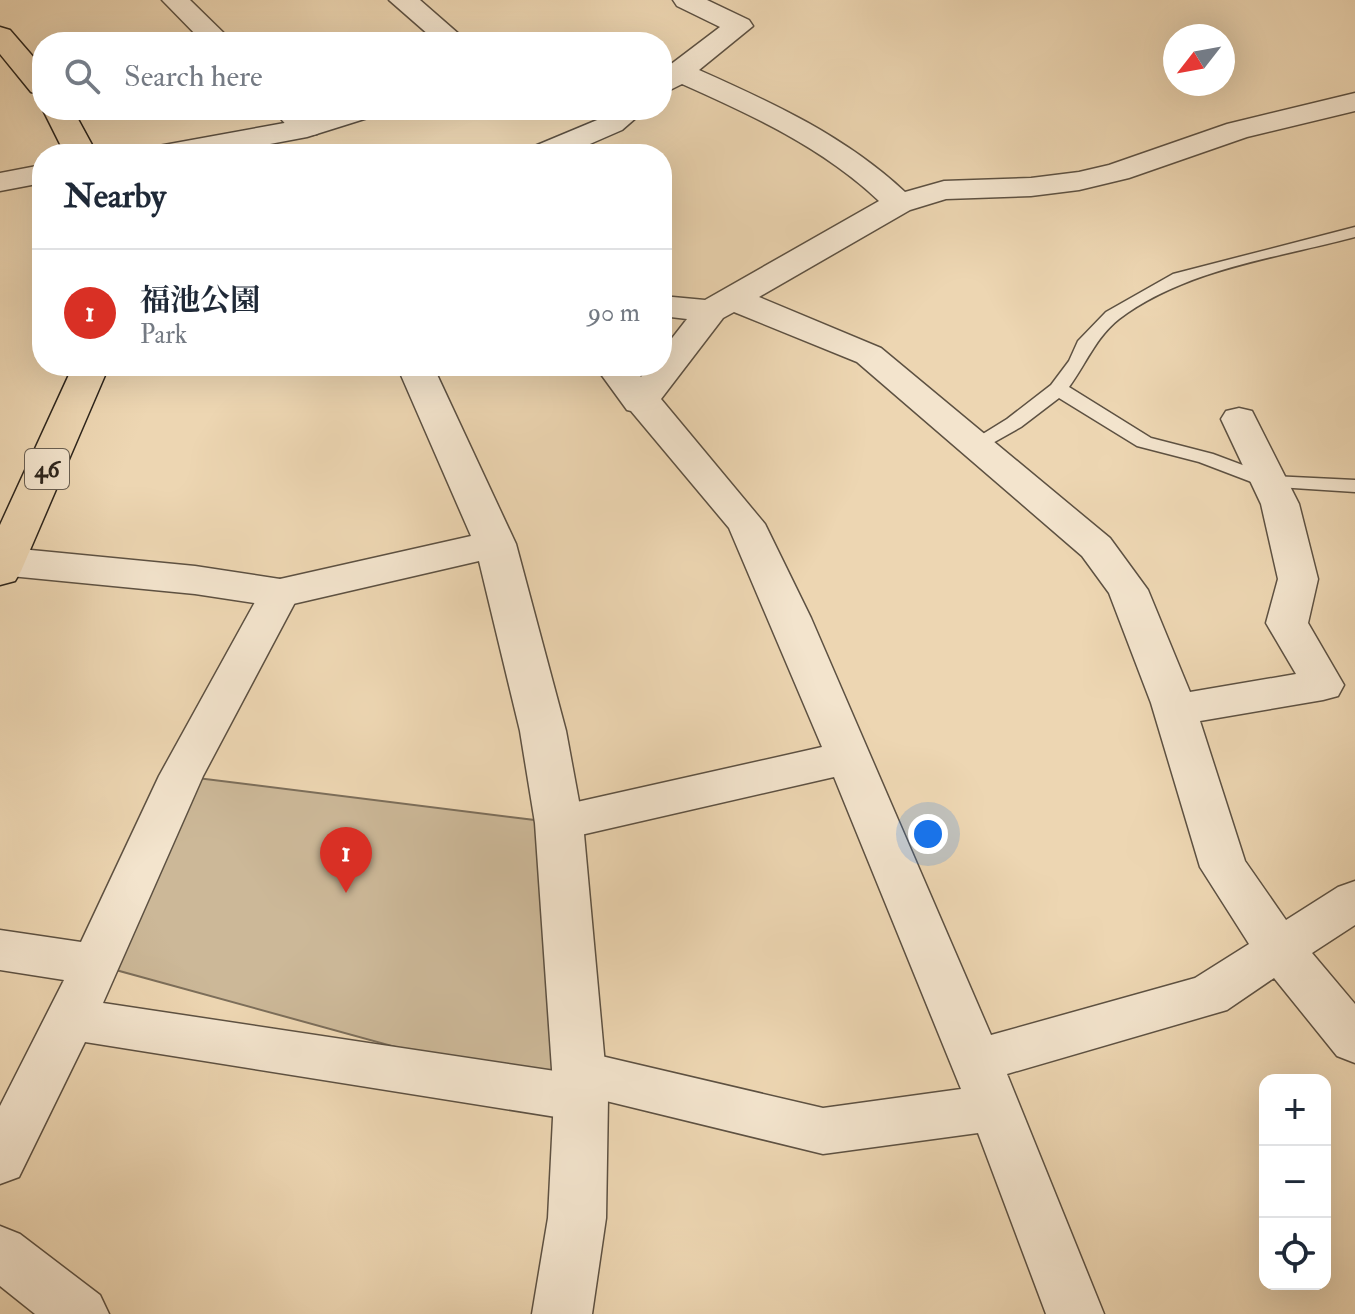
<!DOCTYPE html>
<meta charset="utf-8">
<style>
:root{--surface:#fff;--page:#f2f2f3;--text:#1f2937;--muted:#747a83;--line:#e0e1e3;--accent:#d93025}
body{margin:0;font-family:"IM FELL Double Pica","Noto Serif JP",serif;background:var(--page);color:var(--text)}
.controls{position:absolute;right:24px;bottom:24px;display:grid;overflow:hidden;border-radius:16px;box-shadow:0 8px 32px #0002}
.controls button{width:72px;height:72px;display:grid;place-items:center;padding:0;border:0;border-bottom:2px solid var(--line);background:var(--surface);color:var(--text);font:40px sans-serif}
.compass{position:absolute;left:1163px;top:24px;width:72px;height:72px;border-radius:50%;background:var(--surface);box-shadow:0 8px 32px #0002;rotate:239deg}
.you{position:absolute;left:928px;top:834px;width:28px;height:28px;margin:-20px;border:6px solid #fff;border-radius:50%;background:#1a73e8;box-shadow:0 0 0 12px #1a73e833}
.badge{display:grid;place-items:center;width:52px;height:52px;border-radius:50%;background:var(--accent);color:#fff;font-size:26px;font-weight:700}
.pin{position:absolute;translate:-50% -66px;filter:drop-shadow(0 2px 4px #0008)}
.pin::after{content:'';position:absolute;top:42px;width:28px;height:24px;background:inherit;clip-path:polygon(0 0,100% 0,50% 100%)}
.list{margin:0;padding:0;list-style:none}
h2{display:flex;justify-content:space-between;align-items:center;height:104px;margin:0;padding:0 32px;font-size:34px}
h2 small{font-size:26px;font-weight:400;color:var(--muted)}
.list li{display:grid;grid-template-columns:52px 1fr auto;gap:24px;align-items:center;box-sizing:border-box;height:128px;padding:0 32px;border-top:2px solid var(--line)}
.list b{display:block;font-size:30px;white-space:nowrap}
.list p{margin:0;font-size:26px;white-space:nowrap;color:var(--muted)}
.list em{font-size:26px;font-style:normal;color:var(--muted)}
.icon{flex:none;width:44px;height:44px;fill:none;stroke:currentColor;stroke-width:2;stroke-linecap:round;stroke-linejoin:round}
.map{position:relative;flex:none;width:1355px;height:1314px;overflow:hidden}
.search{position:absolute;background:var(--surface);box-shadow:0 8px 32px #0002;left:32px;top:32px;width:640px;height:88px;display:flex;align-items:center;gap:20px;box-sizing:border-box;padding:0 28px;border-radius:32px;color:var(--muted);font-size:30px}
.panel{position:absolute;background:var(--surface);box-shadow:0 8px 32px #0002;left:32px;top:144px;width:640px;height:232px;border-radius:32px}
.map>svg:first-child{display:block}
.green{fill:#ccb898;stroke:#7c6e5a;stroke-width:2}
.lines{fill:none;stroke-linecap:round;stroke-linejoin:round}
.service-casing{stroke:#5d5142;stroke-width:3}
.minor-casing{stroke:#5d5142;stroke-width:3}
.tertiary-casing{stroke:#5d5142;stroke-width:3}
.primary-casing{stroke:#2d251c;stroke-width:3}
.service{fill:#f3e4cd;fill-rule:evenodd}
.minor{fill:#f3e4cd;fill-rule:evenodd}
.tertiary{fill:#f3e4cd;fill-rule:evenodd}
.primary{fill:#edd6b2;fill-rule:evenodd}
.labels{text-anchor:middle;dominant-baseline:central;stroke-width:6;stroke-linejoin:round;paint-order:stroke}
.shield{fill:#f3e4cd;stroke:#685e51;stroke-width:2}
.shield-label{font-size:24px;font-weight:bold;fill:#2d251c}
</style>
<div class="map">
<svg width="1355" height="1314" viewBox="0 0 1355 1314">
<rect width="100%" height="100%" fill="#edd6b2"/>
<filter id="stains"><feTurbulence type="fractalNoise" baseFrequency=".0025" numOctaves="4"/><feColorMatrix values="0 0 0 0 .2 0 0 0 0 .09 0 0 0 0 .02 0 0 0 .5 -.17"/></filter>
<radialGradient id="worn" r=".72"><stop offset=".6" stop-color="#630" stop-opacity="0"/><stop offset="1" stop-color="#630" stop-opacity=".3"/></radialGradient>
<path class="green" d="M181,776L559,823L581,1098L94,964Z"/>
<g class="lines">
<defs>
<path id="service" d="M1355,227V237C1276,258 1186,269 1119,319C1096,337 1086,364 1069,387L1151,438L1213,454L1272,476L1355,480V492L1262,486L1199,462L1137,446L1059,398L1021,427L982,449L975,451L965,445L1007,419L1051,385L1069,361L1078,341L1106,312L1173,274Z"/>
<path id="minor" d="M162,0H190L233,42H203Z
M673,0H707L749,20L753,26L699,70C773,103 845,136 905,192L944,181L1031,178L1079,172L1109,165L1227,124L1355,93V111L1247,137L1129,178L1079,190L1031,196L946,199L910,210L759,297L881,348L1110,538L1148,590L1190,692L1296,674L1266,623L1278,579L1261,504L1221,419L1226,411L1239,408L1252,411L1299,504L1318,579L1308,623L1344,685L1338,696L1323,700L1200,721L1245,861L1286,920L1338,887L1355,881V925L1312,953L1355,1004V1063L1337,1056L1274,978L1227,1010L1007,1074L1104,1314H1046L978,1133L823,1154L606,1101L600,1114L581,1121L85,1042L19,1177L0,1184V1106L64,980L0,970V930L81,942L159,776L260,593L266,583L280,579L294,583L300,593L203,776L103,1003L555,1071L562,1057L580,1051L823,1108L961,1089L834,777L559,840L543,835L536,823L543,811L559,806L822,747L729,528L631,411L627,410L595,366H632L641,377L650,366H662V351L687,319L662,316V296L705,300L879,201C823,148 752,115 682,84L662,94V71L720,27L677,6ZM734,312L857,362L1082,556L1109,593L1151,703L1200,867L1249,944L1195,978L991,1035L811,618L765,524L661,399L723,318Z
M274,110H306L322,128L317,134C297,139 286,126 274,110Z
M612,110H645L622,130L567,154H526L530,148L602,118Z
M42,165V183L0,191V173Z
M0,1226L20,1234L100,1295L109,1314H35L0,1286Z"/>
<path id="tertiary" d="M389,0H420L468,42H437Z
M332,110H378L374,116L307,137L216,154H148L153,147L164,145L301,120Z
M397,366H433L516,544L566,731L583,823L608,1098L606,1218L592,1314H532L548,1218L554,1098L535,823L520,731L479,561L280,607L195,594L0,575V547L195,566L280,579L471,536Z"/>
<path id="primary" d="M0,27L10,30L42,67V95L31,92L0,54Z
M43,110H73L97,154H65Z
M73,366H109L21,571L15,581L0,585V525Z"/>
</defs>
<use href="#service" class="service-casing"/>
<use href="#minor" class="minor-casing"/>
<use href="#tertiary" class="tertiary-casing"/>
<use href="#primary" class="primary-casing"/>
<use href="#service" class="service"/>
<use href="#minor" class="minor"/>
<use href="#tertiary" class="tertiary"/>
<use href="#primary" class="primary"/>
</g>
<g class="labels">
<rect class="shield" x="25" y="449" width="44" height="40" rx="6"/>
<g class="shield-label">
<text x="47" y="469">46</text>
</g>
</g>
<rect width="100%" height="100%" filter="url(#stains)"/>
<rect width="100%" height="100%" fill="url(#worn)"/>
</svg>
<div class="controls">
<button>+</button>
<button>−</button>
<button><svg class="icon" aria-label="locate" viewBox="0 0 24 24"><circle cx="12" cy="12" r="6"/><path d="M12 2v4M12 18v4M2 12h4M18 12h4"/></svg></button>
</div>
<svg class="compass" viewBox="-18 -18 36 36"><path d="M0-13l5 13h-10z" fill="#e53935"/><path d="M0 13l5-13h-10z" fill="#747a83"/></svg>
<div class="you"></div>
<div class="pin badge" style="left:346px;top:893px">1</div>
<div class="search"><svg class="icon" aria-label="search" viewBox="0 0 24 24"><circle cx="10" cy="10" r="6"/><path d="M15 15l6 6"/></svg>Search here</div>
<section class="panel">
<h2>Nearby<small></small></h2>
<ul class="list">
<li><span class="badge">1</span><div><b>福池公園</b><p>Park</p></div><em>90 m</em></li>
</ul>
</section>
</div>
